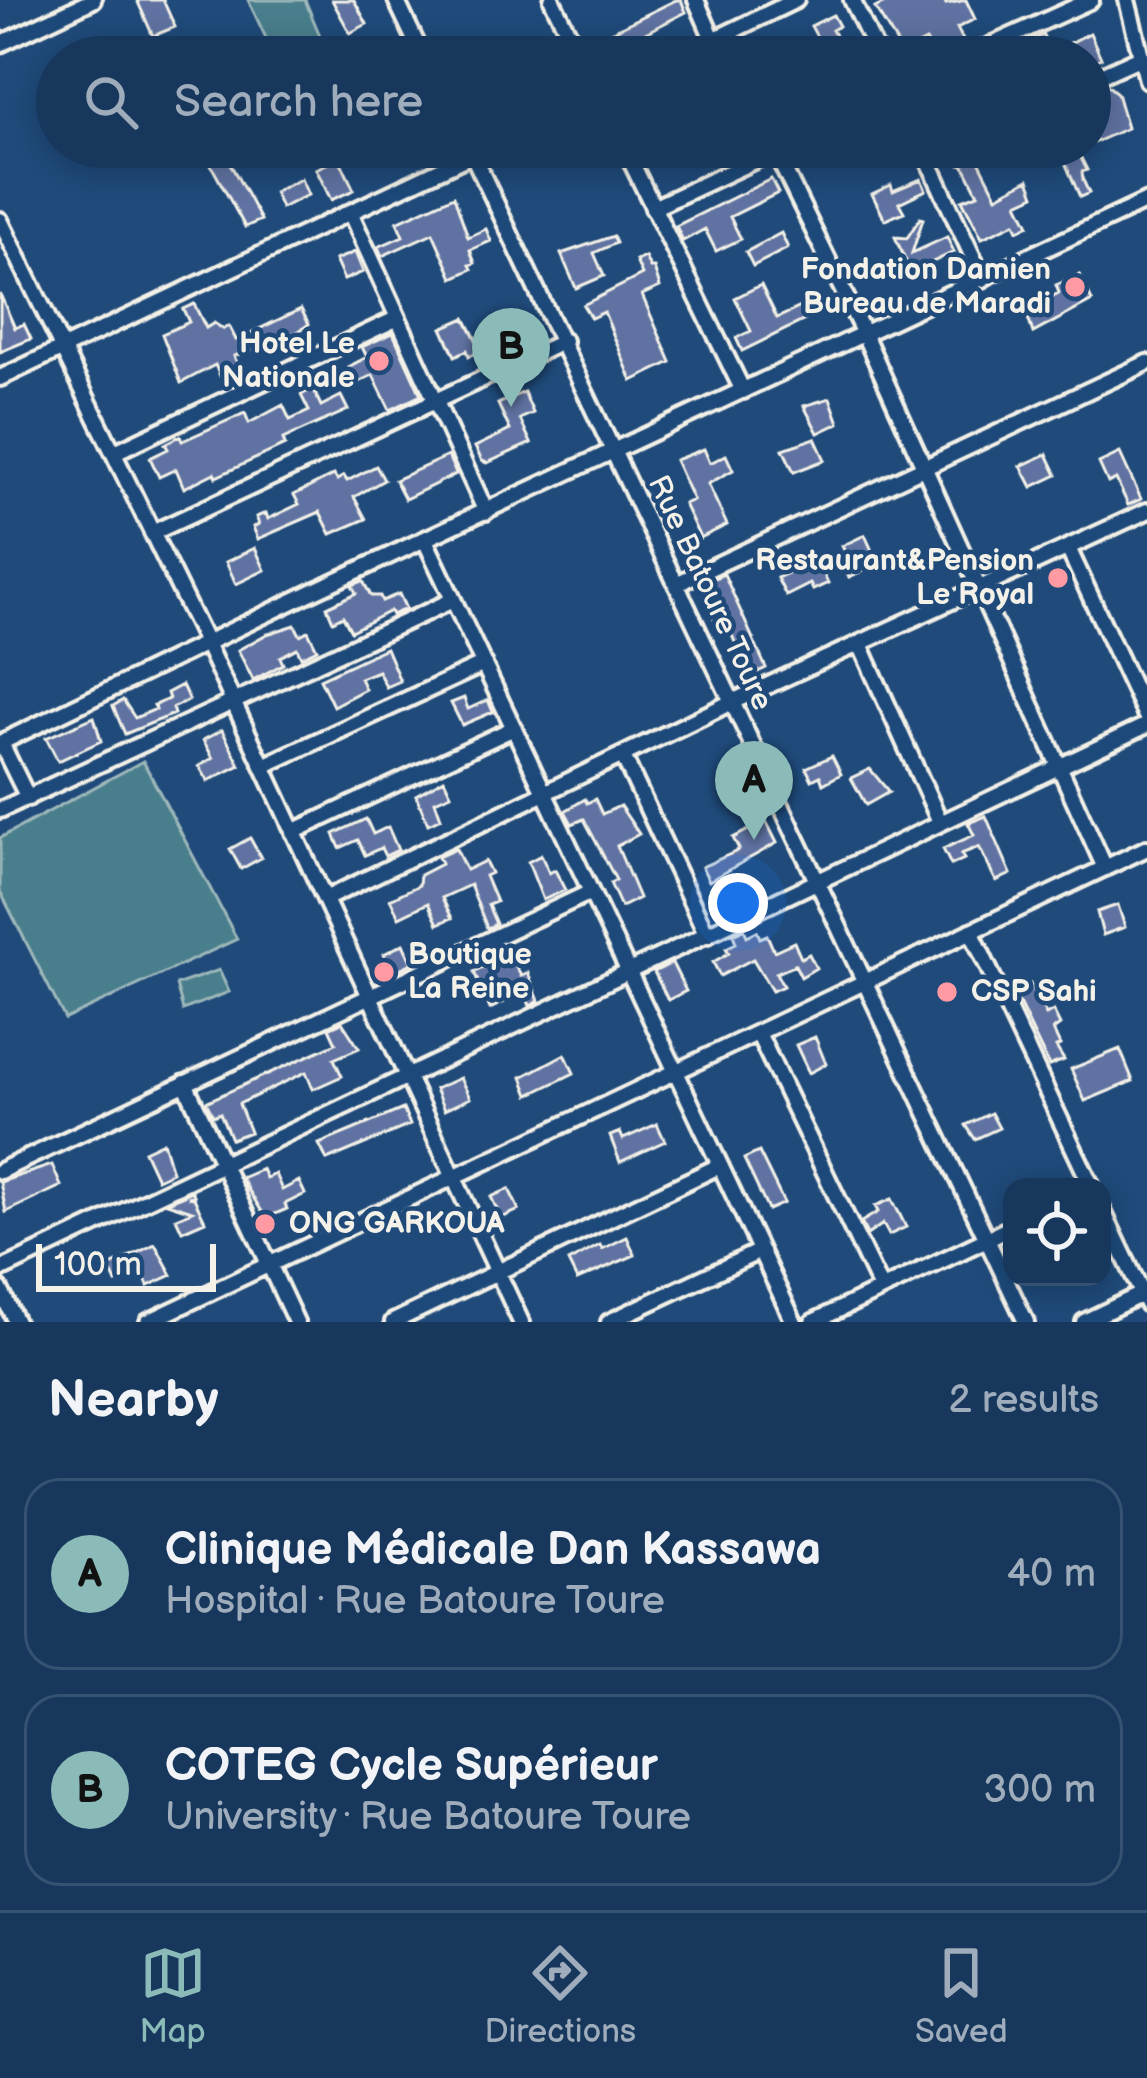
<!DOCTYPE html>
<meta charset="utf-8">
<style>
:root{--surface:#17385c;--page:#244365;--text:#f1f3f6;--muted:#9eacbb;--line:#365272;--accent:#8bbbb9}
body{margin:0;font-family:"Balsamiq Sans",sans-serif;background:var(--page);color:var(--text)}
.controls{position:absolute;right:36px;bottom:36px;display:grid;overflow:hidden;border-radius:24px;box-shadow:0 6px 30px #0003}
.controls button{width:108px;height:108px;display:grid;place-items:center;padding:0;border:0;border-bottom:3px solid var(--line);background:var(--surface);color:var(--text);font:60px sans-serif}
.scale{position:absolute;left:36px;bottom:30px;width:180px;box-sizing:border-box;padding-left:12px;border:6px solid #f4f1e8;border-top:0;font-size:33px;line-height:42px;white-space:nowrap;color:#f4f1e8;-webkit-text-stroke:9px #1f4a7a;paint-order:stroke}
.you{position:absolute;left:738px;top:903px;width:42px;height:42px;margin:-30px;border:9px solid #fff;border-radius:50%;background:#1a73e8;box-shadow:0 0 0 18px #1a73e833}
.badge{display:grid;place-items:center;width:78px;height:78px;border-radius:50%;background:var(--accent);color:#111;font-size:39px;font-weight:700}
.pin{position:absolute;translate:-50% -99px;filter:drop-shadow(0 3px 6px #0008)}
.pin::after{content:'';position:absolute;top:63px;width:42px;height:36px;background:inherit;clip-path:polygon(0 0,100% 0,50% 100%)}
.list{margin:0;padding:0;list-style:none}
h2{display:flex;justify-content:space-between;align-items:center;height:156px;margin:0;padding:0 48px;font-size:51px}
h2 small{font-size:39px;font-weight:400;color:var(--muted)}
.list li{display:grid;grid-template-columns:78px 1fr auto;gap:36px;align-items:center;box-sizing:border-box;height:192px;margin:0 24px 24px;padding:0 24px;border:3px solid var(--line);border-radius:36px}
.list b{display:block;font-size:45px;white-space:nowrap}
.list p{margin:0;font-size:39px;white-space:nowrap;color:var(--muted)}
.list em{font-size:39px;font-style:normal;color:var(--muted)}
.icon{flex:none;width:66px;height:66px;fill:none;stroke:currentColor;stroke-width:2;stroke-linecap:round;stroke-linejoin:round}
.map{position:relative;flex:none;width:1147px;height:1322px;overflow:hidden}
.search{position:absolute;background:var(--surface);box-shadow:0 6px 30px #0003;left:36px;right:36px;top:36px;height:132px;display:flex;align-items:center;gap:30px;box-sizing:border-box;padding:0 42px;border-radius:66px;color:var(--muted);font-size:45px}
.sheet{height:588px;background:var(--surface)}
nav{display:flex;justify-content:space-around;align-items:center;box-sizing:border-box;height:168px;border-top:3px solid var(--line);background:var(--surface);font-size:33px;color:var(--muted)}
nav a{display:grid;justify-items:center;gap:6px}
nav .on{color:var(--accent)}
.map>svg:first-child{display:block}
.green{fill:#497e8c;stroke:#9eb8ba;stroke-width:3}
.building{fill:#5e72a1;stroke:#f4f1e8;stroke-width:3}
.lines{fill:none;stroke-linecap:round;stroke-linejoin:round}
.minor-casing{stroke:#f4f1e8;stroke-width:22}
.minor{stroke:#1f4a7a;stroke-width:14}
.poi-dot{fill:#ff9aa2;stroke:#1f4a7a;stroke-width:4.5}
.labels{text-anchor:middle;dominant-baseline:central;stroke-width:9;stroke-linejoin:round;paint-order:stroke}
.poi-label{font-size:30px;font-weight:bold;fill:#f4f1e8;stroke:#1f4a7a;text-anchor:end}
.street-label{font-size:30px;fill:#f4f1e8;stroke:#1f4a7a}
</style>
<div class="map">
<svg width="1147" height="1322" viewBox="0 0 1147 1322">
<rect width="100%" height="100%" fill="#1f4a7a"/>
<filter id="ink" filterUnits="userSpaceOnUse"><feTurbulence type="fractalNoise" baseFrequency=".00833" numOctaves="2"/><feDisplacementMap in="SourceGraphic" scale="24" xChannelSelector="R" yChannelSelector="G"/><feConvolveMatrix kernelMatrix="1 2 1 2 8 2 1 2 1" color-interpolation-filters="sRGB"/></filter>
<g filter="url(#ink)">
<path class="green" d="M248,0H305L329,57H275Z
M143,761L237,939L65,1019L0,891V838Z
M219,970L229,992L183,1010L176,985Z"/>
<path class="building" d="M137,0H163L175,27L153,36Z
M332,0H354L367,24L350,33Z
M676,0H681L686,12L626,43L631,54L622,57L611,32Z
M891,0H944L946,4L966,0L975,19L957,28L965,44L937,57L926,41L903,53L875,8Z
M833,15L839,26L832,30L842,48L827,55L811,26Z
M1090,33L1101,58L1090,63V57H1077L1070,43Z
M1043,35L1051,53L1006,57L1030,47L1028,42Z
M1107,85L1117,93L1127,128L1093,143L1090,91Z
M201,147H221L261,220L245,227Z
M966,147H972L997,196L1029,179L1035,195L1018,203L1029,225L1018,230L1015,223L982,238L962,200L978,194L963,164L960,165L952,154Z
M1079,154L1087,170L1082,172L1083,180L1089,193L1080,197L1064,160Z
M339,158L354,190L331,200L316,169Z
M301,179L308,195L281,208L274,192Z
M771,179L778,193L730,217L741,239L716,251L705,229L683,241L676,226Z
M921,179L926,190L899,203L904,212L885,220L872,194L891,185L893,191Z
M454,196L468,237L486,229L491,241L470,250L475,263L470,265L472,269L453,278L433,233L382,256L378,247L403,236L397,222Z
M920,218L923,219L912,253L947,237L954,252L911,272L895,237L907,238Z
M781,233L788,248L753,266L746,252Z
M613,236L616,243L594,253L604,276L576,288L561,254Z
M355,252L363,272L344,280L335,260Z
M645,257L650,268H654L660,287L642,295L671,362L632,381L604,312L591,318L583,305L642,275L636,261Z
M1080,275L1092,301L1033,333L1025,309L1059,293L1056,285Z
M761,285L777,318L820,298L825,310L742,351L736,338L751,331L735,298Z
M0,294L15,328L24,324L31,339L0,352Z
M194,304L206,328L214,323L223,329L229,326L236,340L301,309L309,324L282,343L280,339L234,356L239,367L220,376L215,365L181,383L162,334L189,322L183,309Z
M465,318L482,351L469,356L467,350L455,356L442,328Z
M393,333L421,395L390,410L373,375L356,383L348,367L367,357L362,347Z
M313,389L321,406L341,396L348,410L283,439L285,445L216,477L214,473L184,488L176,469L159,477L150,458L168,449L165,444L180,436L182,441L245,413L249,423L283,405L290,420L309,411L301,395Z
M524,392L533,413L520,419L531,443L487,463L482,461L475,447L510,430L498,404Z
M830,398L839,423L818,433L804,406Z
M815,438L825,460L794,472L783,449Z
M704,449L710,463L726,455L733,470L708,484L727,525L700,538L684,504L693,500L675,460Z
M1120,453L1141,499L1128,505L1116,479L1108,483L1099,463Z
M1047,454L1057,475L1032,487L1021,466Z
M448,456L456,474L405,499L395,480Z
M376,466L384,480L354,497L366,519L331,534L320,512L258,539L253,527L259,524L256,517L266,513L268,519L299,504L294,495L334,475L337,480L344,476L347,481Z
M865,535L878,564L849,577L839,556L845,552L842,546Z
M255,548L265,570L236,584L226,562Z
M817,560L828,583L813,590L810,584L786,596L777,578Z
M724,574L766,668L749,676L729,628L725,623L717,626L703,591L711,587L708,581Z
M363,581L371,596H380L382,601L399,594L406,609L392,615L390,611L351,631L343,616L333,621L327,607L356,593L352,585Z
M295,625L300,635L308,631L317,649L301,657L297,648L280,657L283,664L253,680L238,650L267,634Z
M386,648L400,681L386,687L378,671L360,678L365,689L333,706L320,679Z
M182,685L189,700L172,708L174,714L125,734L113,706L123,700L135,718L156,709L154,705L169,699L167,693Z
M464,698L468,709L488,700L493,712L462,725L451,703Z
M94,717L101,741L58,761L46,738Z
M222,730L240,765L208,781L199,766L213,758L203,740Z
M832,756L841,774L823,784L820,776L812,780L806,768Z
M870,769L889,792L866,805L851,778Z
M444,779L451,794L435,801L441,818L428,824L416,795Z
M585,799L587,803L595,799L602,814L620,806L639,834L617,846L639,898L621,907L610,883L616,880L584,819L572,824L565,811Z
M986,816L1011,874L996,881L979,847L961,854L964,859L951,865L943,849L974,835L968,823Z
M366,819L373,834L388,827L398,850L385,856L381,848L365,855L358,840L340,848L334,834Z
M766,821L777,843L709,881L702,867L735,852L739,849L733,838Z
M250,838L261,858L241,869L230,849Z
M456,849L466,870L485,861L491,873L485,876L496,902L488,905L496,924L487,928L470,885L442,898L452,918L438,924L428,903L399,917L390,899L419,885L420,875L441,864L438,857Z
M541,855L549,873L555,870L565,890L543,900L528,862Z
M1118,905L1125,927L1103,935L1097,912Z
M744,929L747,936L757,931L760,938L767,935L774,951L794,942L801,958L809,954L816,968L801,977L795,965L776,973L783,986L772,991L753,959L720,976L713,962L729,953L726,948L736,943L733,934Z
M403,944L412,963L382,977L378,969L389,964L384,954Z
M505,945L521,976L528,973L539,1001L530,1006L527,998L521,1000L519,995L490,1009L474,972L494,962L489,952Z
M672,963L686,991L668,1000L654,972Z
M1030,984L1046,1015L1053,1011L1060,1025L1053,1030L1060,1045L1056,1047L1064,1060L1049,1066L1013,991Z
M342,1022L359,1048L334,1059L342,1076L313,1089L306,1072L239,1104L250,1132L231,1139L220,1113L213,1116L206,1102L336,1043L329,1028Z
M815,1037L826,1064L809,1073L796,1045Z
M1120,1049L1133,1081L1085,1101L1071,1069Z
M565,1054L574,1073L529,1095L522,1077Z
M460,1078L470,1098L444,1110L435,1089Z
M403,1109L410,1125L327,1160L319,1144Z
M991,1113L999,1128L975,1139L966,1125Z
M657,1124L665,1141L620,1162L610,1136L620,1132L623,1139Z
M163,1142L172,1172L157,1179L144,1151Z
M759,1152L784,1203L768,1210L744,1159Z
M52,1165L61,1186L6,1212L0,1182Z
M262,1169L266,1178L275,1174L282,1190L299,1181L305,1194L285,1204L287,1209L266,1218L241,1178Z
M509,1189L519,1210L501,1218L491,1197Z
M192,1191L194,1195L188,1197L194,1198L205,1221L182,1231L176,1218L192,1211L167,1203Z
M892,1199L906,1227L889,1235L883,1224L867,1235L861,1222L878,1212L875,1206Z
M627,1237L635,1255L577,1280L568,1262L600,1245L602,1249Z
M155,1244L172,1275L148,1286L142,1271L116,1283L109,1267Z"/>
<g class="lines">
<defs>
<path id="minor" d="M396,0L423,57
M552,0L580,57
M696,0L713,39
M852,0L879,57
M1127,0L1147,80
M0,44L93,0
M678,57L796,0
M965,57L1091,0
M1090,80L1141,57
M469,147L1026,1322
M624,147L743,391
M922,147L983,279
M775,151L864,334L1105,868
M925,155L943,147
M653,208L779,149
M350,212L486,512
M0,220L206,643L521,1322
M0,378L488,147
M115,452L398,318
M152,533L564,341
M425,540L794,1322
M1068,548L1147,718
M676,584L1147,363
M860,644L940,822
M0,743L316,590L1147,201
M1,743L28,798
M623,756L707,935
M263,766L484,664
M0,810L453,600
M293,832L514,728
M325,899L732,702L1147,511
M971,931L1092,1187
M758,1033L881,1289
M185,1083L296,1322
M0,1171L591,892
M1102,1209L1147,1304
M0,1270L1147,725
M0,1289L16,1322
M148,1322L1147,848
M393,1322L719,1166
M609,1322L760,1251
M813,1322L1012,1227
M1084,1322L1142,1294"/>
</defs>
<use href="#minor" class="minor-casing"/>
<use href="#minor" class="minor"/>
</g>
</g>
<g class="poi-dot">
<circle cx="1075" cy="287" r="12"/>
<circle cx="379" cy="361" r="12"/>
<circle cx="1058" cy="578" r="12"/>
<circle cx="384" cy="972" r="12"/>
<circle cx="947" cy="992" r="12"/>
<circle cx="265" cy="1224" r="12"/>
</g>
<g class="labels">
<g class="poi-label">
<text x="1051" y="270">Fondation Damien<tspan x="1051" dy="34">Bureau de Maradi</tspan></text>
<text x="355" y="344">Hotel Le<tspan x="355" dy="34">Nationale</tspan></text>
<text x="1034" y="561">Restaurant&amp;Pension<tspan x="1034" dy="34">Le Royal</tspan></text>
<text x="408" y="955" text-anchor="start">Boutique<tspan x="408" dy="34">La Reine</tspan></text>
<text x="971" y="992" text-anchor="start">CSP Sahi</text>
<text x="289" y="1224" text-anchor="start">ONG GARKOUA</text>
</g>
<g class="street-label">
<text transform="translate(710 593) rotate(65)">Rue Batoure Toure</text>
</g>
</g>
</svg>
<div class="controls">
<button><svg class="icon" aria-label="locate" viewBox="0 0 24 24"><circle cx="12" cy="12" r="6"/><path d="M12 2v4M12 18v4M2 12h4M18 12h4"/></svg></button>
</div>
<div class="scale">100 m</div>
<div class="you"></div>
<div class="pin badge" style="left:754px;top:840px">A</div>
<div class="pin badge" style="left:511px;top:407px">B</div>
<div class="search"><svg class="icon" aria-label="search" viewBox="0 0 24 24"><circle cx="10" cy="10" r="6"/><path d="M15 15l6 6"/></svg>Search here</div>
</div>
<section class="sheet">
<h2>Nearby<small>2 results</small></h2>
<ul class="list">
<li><span class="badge">A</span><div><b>Clinique Médicale Dan Kassawa</b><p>Hospital · Rue Batoure Toure</p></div><em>40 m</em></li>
<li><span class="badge">B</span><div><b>COTEG Cycle Supérieur</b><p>University · Rue Batoure Toure</p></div><em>300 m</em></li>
</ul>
</section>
<nav>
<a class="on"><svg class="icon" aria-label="map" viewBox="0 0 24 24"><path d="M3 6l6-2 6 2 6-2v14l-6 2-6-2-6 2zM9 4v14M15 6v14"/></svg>Map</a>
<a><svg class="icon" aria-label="directions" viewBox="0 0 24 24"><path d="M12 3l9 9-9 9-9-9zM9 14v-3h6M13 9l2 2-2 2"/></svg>Directions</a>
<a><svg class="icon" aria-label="saved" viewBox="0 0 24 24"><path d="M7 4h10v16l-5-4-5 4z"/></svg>Saved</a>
</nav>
